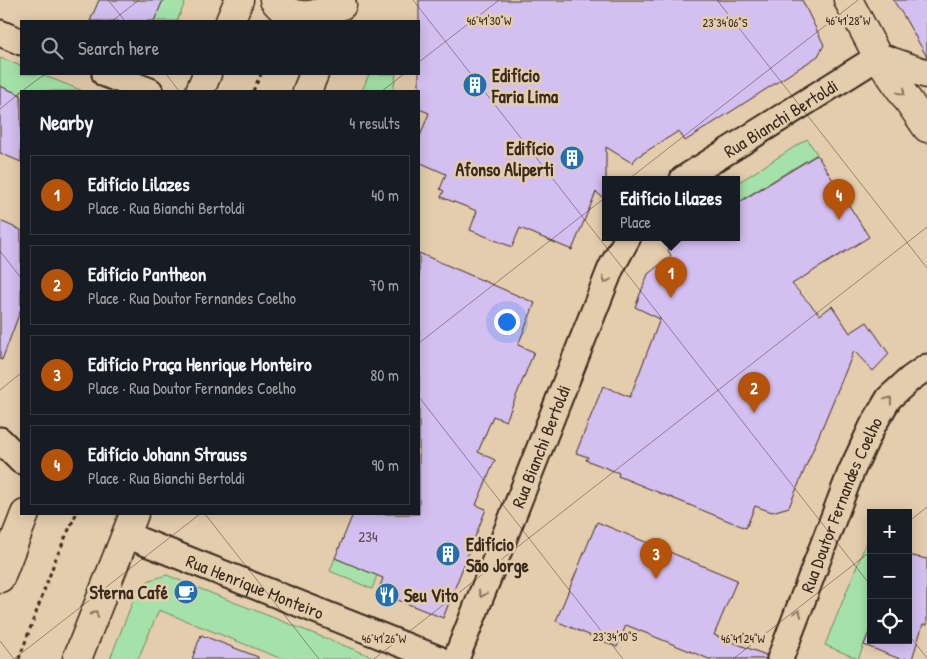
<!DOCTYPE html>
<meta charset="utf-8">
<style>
:root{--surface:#171b24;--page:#242831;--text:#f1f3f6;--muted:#9ea1a6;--line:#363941;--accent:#b45309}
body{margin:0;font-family:"Patrick Hand",sans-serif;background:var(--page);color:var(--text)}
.controls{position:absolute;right:15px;bottom:15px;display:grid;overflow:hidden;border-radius:0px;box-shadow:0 2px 12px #0003}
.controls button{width:45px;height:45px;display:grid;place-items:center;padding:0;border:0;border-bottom:1px solid var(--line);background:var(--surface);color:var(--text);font:25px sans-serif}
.you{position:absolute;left:506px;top:321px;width:18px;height:18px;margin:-12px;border:4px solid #fff;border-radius:50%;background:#1a73e8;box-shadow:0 0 0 8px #1a73e833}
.badge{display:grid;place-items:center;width:32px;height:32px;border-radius:50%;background:var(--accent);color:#fff;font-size:16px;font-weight:700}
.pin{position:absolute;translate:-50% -41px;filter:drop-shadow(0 1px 2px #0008)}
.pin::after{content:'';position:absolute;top:26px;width:18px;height:15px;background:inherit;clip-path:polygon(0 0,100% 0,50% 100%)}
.popup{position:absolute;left:602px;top:176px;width:138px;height:65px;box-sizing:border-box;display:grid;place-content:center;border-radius:0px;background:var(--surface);filter:drop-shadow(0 1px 4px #0005);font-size:16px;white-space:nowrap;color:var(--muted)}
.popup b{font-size:19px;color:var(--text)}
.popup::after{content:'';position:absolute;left:50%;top:100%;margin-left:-10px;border:10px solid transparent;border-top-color:var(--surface)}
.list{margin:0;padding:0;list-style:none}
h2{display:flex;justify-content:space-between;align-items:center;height:65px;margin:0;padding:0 20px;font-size:21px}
h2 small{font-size:16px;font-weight:400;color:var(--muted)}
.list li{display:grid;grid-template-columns:32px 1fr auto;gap:15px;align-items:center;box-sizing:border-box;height:80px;margin:0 10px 10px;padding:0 10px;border:1px solid var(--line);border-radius:0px}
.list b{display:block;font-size:19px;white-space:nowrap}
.list p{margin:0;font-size:16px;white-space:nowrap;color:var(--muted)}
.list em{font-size:16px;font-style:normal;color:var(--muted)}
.icon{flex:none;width:28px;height:28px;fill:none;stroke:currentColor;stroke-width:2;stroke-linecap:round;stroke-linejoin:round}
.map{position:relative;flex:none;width:927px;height:659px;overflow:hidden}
.search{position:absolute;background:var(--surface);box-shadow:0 2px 12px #0003;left:20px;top:20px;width:400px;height:55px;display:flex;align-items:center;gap:12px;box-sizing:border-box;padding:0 18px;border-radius:0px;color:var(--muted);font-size:19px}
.panel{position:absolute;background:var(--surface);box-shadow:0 2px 12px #0003;left:20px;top:90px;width:400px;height:425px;border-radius:0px}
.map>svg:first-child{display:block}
.green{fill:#a5e2a9;stroke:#708664}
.building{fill:#d3bff0;stroke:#3b2a1e}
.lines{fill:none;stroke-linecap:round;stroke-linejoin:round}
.street-casing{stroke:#3b2a1e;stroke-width:29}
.secondary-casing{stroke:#3b2a1e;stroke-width:31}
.highway-casing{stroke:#3b2a1e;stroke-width:31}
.path{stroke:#3b2a1e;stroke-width:3;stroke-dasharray:4 4;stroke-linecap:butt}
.street{stroke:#e4cdad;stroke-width:25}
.secondary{stroke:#e4cdad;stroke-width:28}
.highway{stroke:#e4cdad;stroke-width:28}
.oneway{stroke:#87735e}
.ticks{fill:none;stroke:#3b2a1e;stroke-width:1;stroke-opacity:0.45}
.labels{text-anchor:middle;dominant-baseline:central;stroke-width:5;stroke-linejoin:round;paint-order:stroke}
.number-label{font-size:15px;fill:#614f52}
.poi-label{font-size:18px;font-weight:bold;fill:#3b2a1e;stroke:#e4cdad;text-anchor:start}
.street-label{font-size:18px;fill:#3b2a1e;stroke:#e4cdad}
.ticks-label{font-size:12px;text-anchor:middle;fill:#3b2a1e;stroke:#e4cdad;stroke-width:5;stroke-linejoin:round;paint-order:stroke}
</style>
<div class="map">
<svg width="927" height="659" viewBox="0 0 927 659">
<rect width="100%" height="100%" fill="#e4cdad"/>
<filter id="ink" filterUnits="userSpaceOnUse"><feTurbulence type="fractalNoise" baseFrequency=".02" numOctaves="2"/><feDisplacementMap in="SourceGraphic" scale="10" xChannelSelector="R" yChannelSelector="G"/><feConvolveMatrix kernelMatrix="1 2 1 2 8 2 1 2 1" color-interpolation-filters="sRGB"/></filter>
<g filter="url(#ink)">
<path class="green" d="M163,0H186L177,21H154Z
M0,58L21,66V74H40L83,91H21V95L0,86Z
M369,74H396L393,91H362Z
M807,139L817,154L746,197L736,222V184Z
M871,531V627L858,659L825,645Z
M335,558L377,575L372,589L330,571Z
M167,575L188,584L378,659H282L159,610L138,659H110L138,588L150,580Z"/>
<path class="building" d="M99,0H163L154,21H90Z
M419,0H802L824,45L818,56L685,141L679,131L637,157L632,163L606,147V200L596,192L572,250L520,228L512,247L470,230L477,211L441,197L444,191L440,189L446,174L419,162V139L429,113L419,109Z
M893,0H927V57L903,15Z
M0,86L21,95V162L0,153Z
M817,155L869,237L792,284L820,315L832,306L850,333L867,322L889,354L873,371L854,351L789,507L772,512L755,506L746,528L618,476L619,473L586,460L588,457L576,453L603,386L630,397L660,319L635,307L648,274L671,256L668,250L676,237H736V204Z
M0,221L21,230V309L2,360L0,359Z
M419,253L535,303L518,345L534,352L506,421L493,416L478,452L495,460L476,505L486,509L443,618L378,592L383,578L335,558L353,514H419Z
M597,522L737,580L714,635L766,655V659H709L626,625L617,647L556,621Z
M908,555L927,559V625L923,624L912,659H900L864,645L871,627V640H908Z
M201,635L258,657V659H192Z"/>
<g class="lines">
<defs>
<g id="street">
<path d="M0,33L21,42"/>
<path d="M105,74L150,91"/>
<path id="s1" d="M683,179L878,57"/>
<path d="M0,440L21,461"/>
<path id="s2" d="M126,535L439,659"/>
<path id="s3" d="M456,659L611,268L628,237"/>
<path id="s4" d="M780,659L851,472L873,425L889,398L910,379L927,367"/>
</g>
<path id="secondary" d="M848,0L878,57L927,128
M878,57L927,74"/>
<path id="highway" d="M274,0C292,24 318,15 342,5
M230,21L239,0
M200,91L207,74
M307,91L314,74
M0,578L25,514
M77,659L134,514"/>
</defs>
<use href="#street" class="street-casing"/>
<use href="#secondary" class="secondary-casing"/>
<use href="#highway" class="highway-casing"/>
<path class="path" d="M253,91L261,74
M19,659L56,558L76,514"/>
<use href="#street" class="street"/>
<use href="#secondary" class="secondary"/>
<use href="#highway" class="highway"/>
</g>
<defs><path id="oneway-chevron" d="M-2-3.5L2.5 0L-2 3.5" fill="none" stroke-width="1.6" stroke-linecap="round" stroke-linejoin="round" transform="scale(1.25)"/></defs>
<g class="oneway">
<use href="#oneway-chevron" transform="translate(902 92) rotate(55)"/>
<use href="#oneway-chevron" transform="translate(606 280) rotate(111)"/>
<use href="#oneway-chevron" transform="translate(889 400) rotate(-53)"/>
<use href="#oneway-chevron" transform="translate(482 594) rotate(112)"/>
<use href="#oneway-chevron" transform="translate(798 613) rotate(-69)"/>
<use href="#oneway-chevron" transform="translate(95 614) rotate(-68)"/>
</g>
</g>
<path class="ticks" d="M108,0L125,21M413,0L871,586M717,0L927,268M112,21L139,0M419,62L499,0M166,74L179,91M22,91L45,74M382,91L404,74M0,109L21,92M0,251L21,278M419,343L858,0M0,390L21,373M419,397L623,659M205,514L319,659M908,522L927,507M908,634L927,658M0,641L14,659M14,659L200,514M374,659L927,227M733,659L871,551"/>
<defs>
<symbol id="building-disc" viewBox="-11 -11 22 22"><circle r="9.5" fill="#1f6fb2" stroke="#e4cdad"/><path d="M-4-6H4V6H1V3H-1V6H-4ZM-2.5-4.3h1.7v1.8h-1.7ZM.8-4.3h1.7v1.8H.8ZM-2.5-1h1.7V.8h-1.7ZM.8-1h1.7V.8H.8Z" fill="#fff"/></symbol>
<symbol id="cafe-disc" viewBox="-11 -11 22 22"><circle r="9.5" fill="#1f6fb2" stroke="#e4cdad"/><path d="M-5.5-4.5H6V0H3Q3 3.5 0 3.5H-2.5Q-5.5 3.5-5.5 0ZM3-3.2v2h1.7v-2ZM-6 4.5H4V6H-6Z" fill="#fff"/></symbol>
<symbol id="restaurant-disc" viewBox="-11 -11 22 22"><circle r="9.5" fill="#1f6fb2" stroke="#e4cdad"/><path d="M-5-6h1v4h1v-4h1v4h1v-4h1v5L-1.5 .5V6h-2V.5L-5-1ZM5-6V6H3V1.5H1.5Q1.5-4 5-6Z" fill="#fff"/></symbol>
</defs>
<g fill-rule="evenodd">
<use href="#building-disc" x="461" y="71" width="28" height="28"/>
<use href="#building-disc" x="558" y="144" width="28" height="28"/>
<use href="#building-disc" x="434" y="540" width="28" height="28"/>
<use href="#cafe-disc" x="172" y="578" width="28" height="28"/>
<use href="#restaurant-disc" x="373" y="581" width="28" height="28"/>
</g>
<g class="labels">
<g class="number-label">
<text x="368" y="536">234</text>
</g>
<g class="poi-label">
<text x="492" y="75">Edifício<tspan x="492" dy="21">Faria Lima</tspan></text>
<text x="554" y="148" text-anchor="end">Edifício<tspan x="554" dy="21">Afonso Aliperti</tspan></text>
<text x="466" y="544">Edifício<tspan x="466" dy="21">São Jorge</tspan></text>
<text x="168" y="592" text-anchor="end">Sterna Café</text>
<text x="404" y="595">Seu Vito</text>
</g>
<g class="street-label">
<text stroke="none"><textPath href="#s1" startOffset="115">Rua Bianchi Bertoldi</textPath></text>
<text stroke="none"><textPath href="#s3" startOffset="229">Rua Bianchi Bertoldi</textPath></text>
<text stroke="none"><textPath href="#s4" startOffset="166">Rua Doutor Fernandes Coelho</textPath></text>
<text stroke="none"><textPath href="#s2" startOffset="139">Rua Henrique Monteiro</textPath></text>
</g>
</g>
<g class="ticks-label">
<text x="489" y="25">46°41'30"W</text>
<text x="848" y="25">46°41'28"W</text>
<text x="725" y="27">23°34'06"S</text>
<text x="615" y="641">23°34'10"S</text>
<text x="384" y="643">46°41'26"W</text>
<text x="743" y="643">46°41'24"W</text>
</g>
</svg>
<div class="controls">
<button>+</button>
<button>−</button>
<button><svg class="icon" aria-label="locate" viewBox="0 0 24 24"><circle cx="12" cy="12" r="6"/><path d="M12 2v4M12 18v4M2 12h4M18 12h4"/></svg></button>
</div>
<div class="you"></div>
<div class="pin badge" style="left:671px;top:298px">1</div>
<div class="popup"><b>Edifício Lilazes</b>Place</div>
<div class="pin badge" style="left:754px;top:413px">2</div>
<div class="pin badge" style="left:656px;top:579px">3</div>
<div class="pin badge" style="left:839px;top:220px">4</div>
<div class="search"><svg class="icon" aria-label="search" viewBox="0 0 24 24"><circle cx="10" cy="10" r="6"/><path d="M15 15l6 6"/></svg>Search here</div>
<section class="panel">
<h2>Nearby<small>4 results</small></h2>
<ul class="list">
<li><span class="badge">1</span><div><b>Edifício Lilazes</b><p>Place · Rua Bianchi Bertoldi</p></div><em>40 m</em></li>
<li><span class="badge">2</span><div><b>Edifício Pantheon</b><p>Place · Rua Doutor Fernandes Coelho</p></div><em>70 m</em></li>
<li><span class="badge">3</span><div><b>Edifício Praça Henrique Monteiro</b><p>Place · Rua Doutor Fernandes Coelho</p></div><em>80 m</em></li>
<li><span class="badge">4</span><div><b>Edifício Johann Strauss</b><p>Place · Rua Bianchi Bertoldi</p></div><em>90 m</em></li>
</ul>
</section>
</div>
